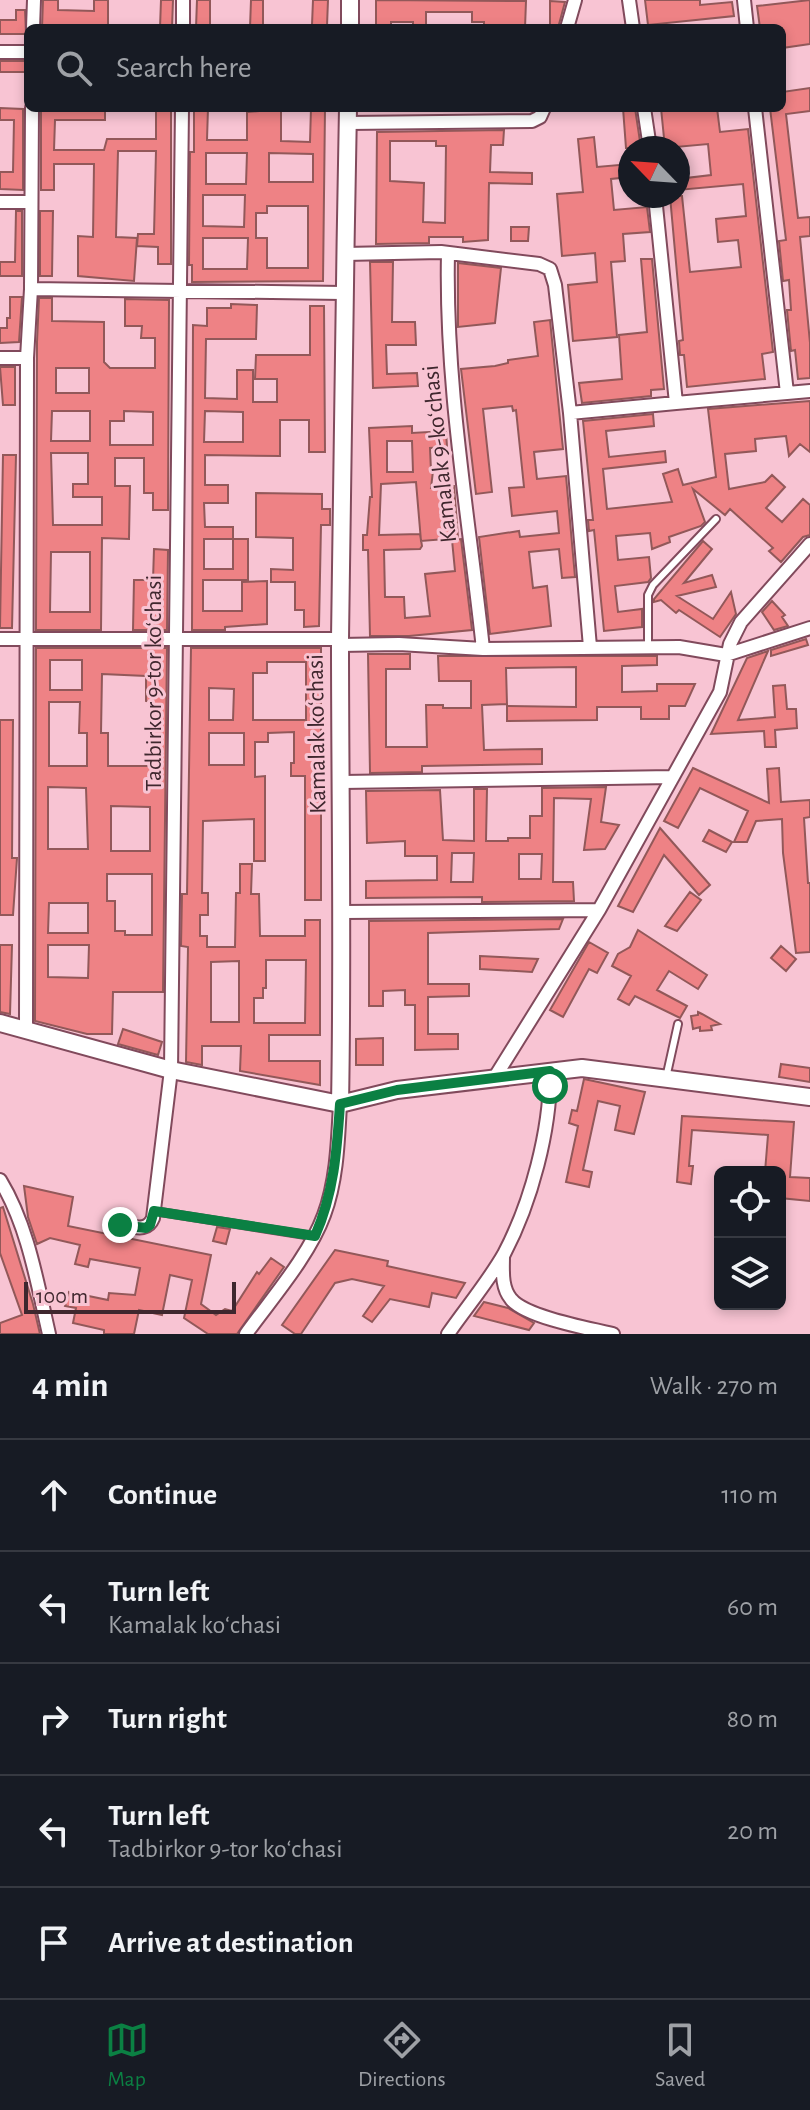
<!DOCTYPE html>
<meta charset="utf-8">
<style>
:root{--surface:#171b24;--page:#242831;--text:#f1f3f6;--muted:#9ea1a6;--line:#363941;--accent:#0b8043}
body{margin:0;font-family:"Alegreya Sans",sans-serif;background:var(--page);color:var(--text)}
.controls{position:absolute;right:24px;bottom:24px;display:grid;overflow:hidden;border-radius:12px;box-shadow:0 4px 12px #0003}
.controls button{width:72px;height:72px;display:grid;place-items:center;padding:0;border:0;border-bottom:2px solid var(--line);background:var(--surface);color:var(--text);font:40px sans-serif}
.compass{position:absolute;left:618px;top:136px;width:72px;height:72px;border-radius:50%;background:var(--surface);box-shadow:0 4px 12px #0003;rotate:295deg}
.scale{position:absolute;left:24px;bottom:20px;width:212px;box-sizing:border-box;padding-left:8px;border:4px solid #3f272e;border-top:0;font-size:22px;line-height:28px;white-space:nowrap;color:#3f272e;-webkit-text-stroke:6px #f8c4d3;paint-order:stroke}
.stop{position:absolute;width:24px;height:24px;margin:-18px;border:6px solid #0b8043;border-radius:50%;background:#fff}
.stop.end{background:#0b8043;border-color:#fff;box-shadow:0 2px 8px #0008}
.list{margin:0;padding:0;list-style:none}
h2{display:flex;justify-content:space-between;align-items:center;height:104px;margin:0;padding:0 32px;font-size:34px}
h2 small{font-size:26px;font-weight:400;color:var(--muted)}
.list li{display:grid;grid-template-columns:52px 1fr auto;gap:24px;align-items:center;box-sizing:border-box;height:112px;padding:0 32px;border-top:2px solid var(--line)}
.list b{display:block;font-size:30px;white-space:nowrap}
.list p{margin:0;font-size:26px;white-space:nowrap;color:var(--muted)}
.list em{font-size:26px;font-style:normal;color:var(--muted)}
.icon{flex:none;width:44px;height:44px;fill:none;stroke:currentColor;stroke-width:2;stroke-linecap:round;stroke-linejoin:round}
.map{position:relative;flex:none;width:810px;height:1334px;overflow:hidden}
.search{position:absolute;background:var(--surface);box-shadow:0 4px 12px #0003;left:24px;right:24px;top:24px;height:88px;display:flex;align-items:center;gap:20px;box-sizing:border-box;padding:0 28px;border-radius:12px;color:var(--muted);font-size:30px}
.sheet{height:664px;background:var(--surface)}
nav{display:flex;justify-content:space-around;align-items:center;box-sizing:border-box;height:112px;border-top:2px solid var(--line);background:var(--surface);font-size:22px;color:var(--muted)}
nav a{display:grid;justify-items:center;gap:4px}
nav .on{color:var(--accent)}
.map>svg:first-child{display:block}
.building{fill:#ee8285;stroke:#925859;stroke-width:2;fill-rule:evenodd}
.lines{fill:none;stroke-linecap:round;stroke-linejoin:round}
.service-casing{stroke:#814a5c;stroke-width:10}
.minor-casing{stroke:#814a5c;stroke-width:16}
.tertiary-casing{stroke:#814a5c;stroke-width:20}
.service{stroke:#fff;stroke-width:6}
.minor{stroke:#fff;stroke-width:12}
.tertiary{stroke:#fff;stroke-width:16}
.route{stroke:#0b8043;stroke-width:10}
.labels{text-anchor:middle;dominant-baseline:central;stroke-width:6;stroke-linejoin:round;paint-order:stroke}
.street-label{font-size:24px;fill:#3f272e;stroke:#f8c4d3}
</style>
<div class="map">
<svg width="810" height="1334" viewBox="0 0 810 1334">
<rect width="100%" height="100%" fill="#f8c4d3"/>
<path class="building" d="M43,0H58V10L94,11V0H108V28H42Z
M161,0H173L172,28H160Z
M197,0H210V28H196Z
M251,0H263V28H250Z
M313,0H328L327,26L312,25Z
M376,0L526,1L525,28H484V22H472V12H426V28H413V22H391V28H376Z
M645,0H700V5L732,2L734,16L648,25Z
M810,0V44L782,48V28H760L757,6Z
M550,1L565,2L558,28H550Z
M16,10H25L26,34H0V20H16Z
M0,61H25V72H0Z
M810,88V111L786,114L798,218L810,217V236L800,237L810,343V378L798,379L795,350L791,351L787,310H791L789,280L783,281L779,241L786,240L770,108H782V92Z
M0,108L23,109V190L0,189V172H13L14,120H0Z
M41,108H105V120H55L54,150H104L107,139H156V108H171V264H158V247L137,246L138,234H154L156,151H118L116,237L137,238L134,281L78,276V236L93,237L94,164H54V190H41Z
M194,108H208L207,140H247V112L281,109V141L310,142L311,108H325L323,281L192,282V265H189L190,152H194ZM206,153H247L246,184H206ZM269,153L313,154V182H269ZM203,195H245L244,227L203,226ZM267,206H308V268H267V238H256V213H267ZM203,238H248L247,269H203Z
M623,108H635L641,148H626Z
M661,108H717L720,132L748,129L773,352L762,354L765,379L687,387L684,355H680L679,341L683,340L670,196H682L690,272L741,267L738,240L718,242L716,219L746,216L743,184L678,190V179L711,175L708,144L665,148Z
M504,130L503,145H491L490,172L532,173V184L489,183L488,240L463,242V237H429V243L376,244L377,132ZM390,141H436V146H446L445,223L423,222L424,183L390,181Z
M594,137L597,167L630,164V177L611,179L614,210L647,207L650,232L623,234L625,261L611,262L617,337L573,341L568,285L597,282L595,253L562,256L557,194L583,192L578,139Z
M16,211H22V276H0V262H15Z
M40,211H53L52,276H40Z
M511,227H529L528,241H511Z
M641,259H652L664,389L651,390V396L582,403L579,383L622,379L619,335L647,332Z
M370,262H393L392,322H415L416,345H386L387,374L417,373L418,386L373,388Z
M458,263L501,268L495,323L458,327Z
M10,297H22L19,342L0,343V328H7V318H10Z
M39,298H52V321L104,322V362L110,368H155V338H141L142,326H125V299L169,300L168,510H153V493H144V458H115V486H130L129,539L102,538L101,630H36L37,342ZM56,368H89V393H56ZM52,411H90V441H51ZM124,411L153,412V445H110V421H124ZM51,453H88V484H73V497H102V525H53ZM51,552H90V612H50Z
M231,304L257,305L256,339H206L205,398L237,399V370H253V402H277V379H255L256,355H310V306H324L325,452H309V420H280V456L205,455V485H228V503H204L205,527H233V539H248V580H203V611H242V582L267,581V624L225,627V630H192L193,325L207,326V308H231ZM205,411L243,412V442H204ZM204,539H233V569H204Z
M550,320L563,449L534,452L537,479L566,476L575,577L562,578L559,549L529,552L533,588L547,586L551,626L490,634L479,537L519,531L520,537L559,533L557,511L512,516L509,488L524,487L516,410L513,411L512,406L483,409L492,492L476,494L461,369L495,366L508,363V360L538,356L534,322Z
M0,367H15V405H3Z
M810,401V452L800,444L789,456L786,436L755,439L756,451L725,454L729,489L765,482L772,475L785,487L766,508L782,522L803,499L810,505V535L803,537L781,562L769,551L773,548L730,509L725,515L693,489L705,522L701,526L669,537L670,542L652,549L650,533L616,536L618,560L649,557L651,578L648,582L615,586L618,612L642,609V627L604,631L594,530L589,531L588,520H593L583,421L653,414L654,426L606,431L609,457L665,451L666,462L603,469L607,509L672,502L663,474L678,469L683,485L716,477L708,409Z
M412,426V433L446,431L447,447L430,448L431,471H433L431,488L454,486L458,538L421,541L416,482L381,484L379,535L420,534L422,546L420,549L384,550L385,597H404L405,618L430,616L425,574L455,571L452,540L461,539L472,630L409,636H370L368,550H363V535H367L370,497H372L369,428ZM387,441H412L413,472H387Z
M3,455H16L12,628H0Z
M256,493L322,494V509H330V525H321L319,626L304,627V610H295V582H271V569L293,570V538L256,537Z
M703,541L712,549L684,583L712,575L716,587L677,596L713,619L731,592L736,614L720,637L679,610L676,613L661,600L654,602V599Z
M154,549L168,550L167,630H133L134,580H153Z
M772,601L785,615L782,617L788,626L774,630L762,612Z
M806,639L808,645L771,656V650Z
M36,648H167L163,992H113L112,1034H87L35,1021ZM50,660H82V690H50ZM102,674L146,676V701L151,702L150,766H108V733H101ZM49,702H80L79,733H87V766H49ZM48,787L86,788L88,849H48ZM111,806L150,807V851H111ZM107,874H152V935H125V931H115V901H107ZM49,903H88V933H48ZM48,945H89L88,978L48,977Z
M191,648H321V900H305V776H291V763H294V732L268,733V742H255V777L265,776V861H254V819L203,821L202,893H208V915H200V936H207V947H235L236,893H240V864H252L251,894H259L260,936H305V920H320V1035H269V1061H320V1085L240,1071L241,1046H202V1065L186,1062L188,947L181,946L182,894H187ZM267,662H306V720H253V673H267ZM209,688L234,689L233,720H209ZM209,733H244V765H209ZM266,960H306L305,1023H254V998H263V988H266ZM239,961V1022H211V962Z
M768,651L738,720L775,717L773,686L785,685L787,709H796L797,728L775,730L776,747H765L764,731L711,734L747,658Z
M368,654H410V669H386V747H427L426,705H443V708H471V681H439L438,656H657V665L622,666V692L657,691V684H695L685,706H669V719H641V707H597V720L507,721V706L576,707V667L506,668L507,704L482,705L484,750L542,749V764L422,766V772L370,773Z
M0,720H13L12,858H17L13,915H0Z
M693,768L769,803L767,769L779,768L781,802L810,800V817L804,818L808,883H810V952L796,953L783,853L782,819L756,821L747,842H734L748,811L700,788L678,828L664,821Z
M606,787L601,822L619,825L605,849L584,850L591,799L554,798L553,882H573L574,901L482,902V897L366,898V881L437,880V856H405V841L367,843L366,791L440,790L443,840L474,841V789H487L486,841H508V838H530V816H542V788ZM452,853H474L473,882H451ZM519,854H542L541,879H519Z
M660,828L710,885L699,895L664,855L633,912L618,906Z
M709,830L732,842L726,852L703,841Z
M690,892L701,900L677,931L665,926Z
M563,919L559,929L428,933V984H469V996L428,997V1034H458V1049L415,1050V1005H405V990L383,991V1006H369V921Z
M638,930L707,975L698,989L669,971L657,990L687,1006L680,1018L635,996L629,1005L618,999L631,976L612,966L618,954L630,947Z
M589,942L608,953L597,973L589,969L563,1017L550,1010Z
M0,945H12L10,1014L0,1012Z
M781,946L796,959L786,971L771,958Z
M480,956L538,959L532,972L480,969Z
M698,1012L702,1014L720,1024L711,1026L712,1030L700,1031V1027L693,1029L691,1016L698,1015Z
M123,1029L162,1042L158,1055L118,1044Z
M383,1038V1065H356V1039Z
M781,1064L810,1068V1082L779,1077Z
M584,1079L645,1092L634,1134L615,1130L620,1106L598,1101L583,1170L592,1172L589,1187L566,1182L578,1126L569,1123L572,1110L577,1111Z
M682,1116L794,1122L790,1177L810,1178V1201L780,1198V1172H765L768,1135L692,1130L689,1166H693L691,1184L677,1182Z
M24,1186L73,1197L68,1226L211,1255L201,1304L216,1315L225,1309L232,1311L257,1272L259,1274L271,1258L284,1267L237,1334H208L184,1318L192,1280L170,1275L162,1315L139,1310L134,1334H104V1330L73,1323L76,1308L65,1306L69,1292L108,1300L109,1293L135,1295L140,1268L90,1259L88,1267L75,1264L80,1245L50,1238L37,1244L28,1217Z
M3,1207L33,1304L40,1334H0V1323L22,1315L0,1253V1208Z
M217,1227L230,1229L226,1244L213,1241Z
M335,1250L388,1261L387,1266L465,1283L456,1298L432,1293L429,1307L390,1299L372,1322L363,1316L384,1286L352,1279L335,1283L301,1334H295L282,1325Z
M484,1302L508,1308L534,1323L529,1330L474,1316Z"/>
<g class="lines">
<defs>
<path id="service" d="M648,647V595L653,585L716,519
M666,1078L678,1024
M154,1211L312,1236"/>
<path id="minor" d="M629,0L633,28
M744,0L747,28
M33,28L34,0
M183,28V0
M567,28L575,0
M0,52H28
M644,108L650,148
M755,108L787,393
M348,123L532,121L540,117L544,108
M655,196L676,403L810,391
M0,202H31
M448,253C445,386 469,517 483,649
M345,254L441,252L539,264L550,269L555,285L570,413
M31,289L343,293
M0,358H27
M0,639H340
M340,645L399,644L483,649L679,647L726,655L810,628
M590,647L570,413L676,403
M342,782L673,777
M343,912L599,910
M26,1029L27,358L31,289L32,108
M495,1077L599,910L720,692L730,644L741,622L810,544
M0,1180C28,1226 37,1282 49,1334
M120,1225C133,1226 147,1233 153,1218L171,1070L182,108
M503,1256C503,1270 501,1287 511,1299C525,1317 590,1329 613,1334
M246,1334C272,1298 309,1256 324,1215C337,1180 338,1141 340,1104
M448,1334C466,1308 488,1282 504,1254C531,1203 551,1129 550,1071"/>
<path id="tertiary" d="M350,28V0
M0,1023L171,1070L340,1104L397,1090L582,1068L810,1097
M340,1104C343,949 340,794 340,639C341,462 345,285 348,108"/>
</defs>
<use href="#service" class="service-casing"/>
<use href="#minor" class="minor-casing"/>
<use href="#tertiary" class="tertiary-casing"/>
<use href="#service" class="service"/>
<use href="#minor" class="minor"/>
<use href="#tertiary" class="tertiary"/>
</g>
<g class="lines">
<path class="route" d="M120,1225L146,1228L150,1225L154,1211L315,1236C334,1193 337,1150 340,1104L397,1090L550,1071V1086"/>
</g>
<g class="labels">
<g class="street-label">
<text transform="translate(440 454) rotate(-96)">Kamalak 9-koʻchasi</text>
<text transform="translate(154 683) rotate(-90)">Tadbirkor 9-tor koʻchasi</text>
<text transform="translate(317 734) rotate(-91)">Kamalak koʻchasi</text>
</g>
</g>
</svg>
<div class="controls">
<button><svg class="icon" aria-label="locate" viewBox="0 0 24 24"><circle cx="12" cy="12" r="6"/><path d="M12 2v4M12 18v4M2 12h4M18 12h4"/></svg></button>
<button><svg class="icon" aria-label="layers" viewBox="0 0 24 24"><path d="M12 4l9 5-9 5-9-5zM3 14l9 5 9-5"/></svg></button>
</div>
<svg class="compass" viewBox="-18 -18 36 36"><path d="M0-13l5 13h-10z" fill="#e53935"/><path d="M0 13l5-13h-10z" fill="#9ea1a6"/></svg>
<div class="scale">100 m</div>
<div class="stop" style="left:550px;top:1086px"></div>
<div class="stop end" style="left:120px;top:1225px"></div>
<div class="search"><svg class="icon" aria-label="search" viewBox="0 0 24 24"><circle cx="10" cy="10" r="6"/><path d="M15 15l6 6"/></svg>Search here</div>
</div>
<section class="sheet">
<h2>4 min<small>Walk · 270 m</small></h2>
<ul class="list">
<li><svg class="icon" aria-label="ahead" viewBox="0 0 24 24"><path d="M12 20V5M6 11l6-6 6 6"/></svg><div><b>Continue</b></div><em>110 m</em></li>
<li><svg class="icon" aria-label="left" viewBox="0 0 24 24"><path d="M17 20v-9H6M10 6l-5 5 5 5"/></svg><div><b>Turn left</b><p>Kamalak koʻchasi</p></div><em>60 m</em></li>
<li><svg class="icon" aria-label="right" viewBox="0 0 24 24"><path d="M7 20v-9h11M14 6l5 5-5 5"/></svg><div><b>Turn right</b></div><em>80 m</em></li>
<li><svg class="icon" aria-label="left" viewBox="0 0 24 24"><path d="M17 20v-9H6M10 6l-5 5 5 5"/></svg><div><b>Turn left</b><p>Tadbirkor 9-tor koʻchasi</p></div><em>20 m</em></li>
<li><svg class="icon" aria-label="arrive" viewBox="0 0 24 24"><path d="M6 21V4h12l-3 4 3 4H6"/></svg><div><b>Arrive at destination</b></div></li>
</ul>
</section>
<nav>
<a class="on"><svg class="icon" aria-label="map" viewBox="0 0 24 24"><path d="M3 6l6-2 6 2 6-2v14l-6 2-6-2-6 2zM9 4v14M15 6v14"/></svg>Map</a>
<a><svg class="icon" aria-label="directions" viewBox="0 0 24 24"><path d="M12 3l9 9-9 9-9-9zM9 14v-3h6M13 9l2 2-2 2"/></svg>Directions</a>
<a><svg class="icon" aria-label="saved" viewBox="0 0 24 24"><path d="M7 4h10v16l-5-4-5 4z"/></svg>Saved</a>
</nav>
